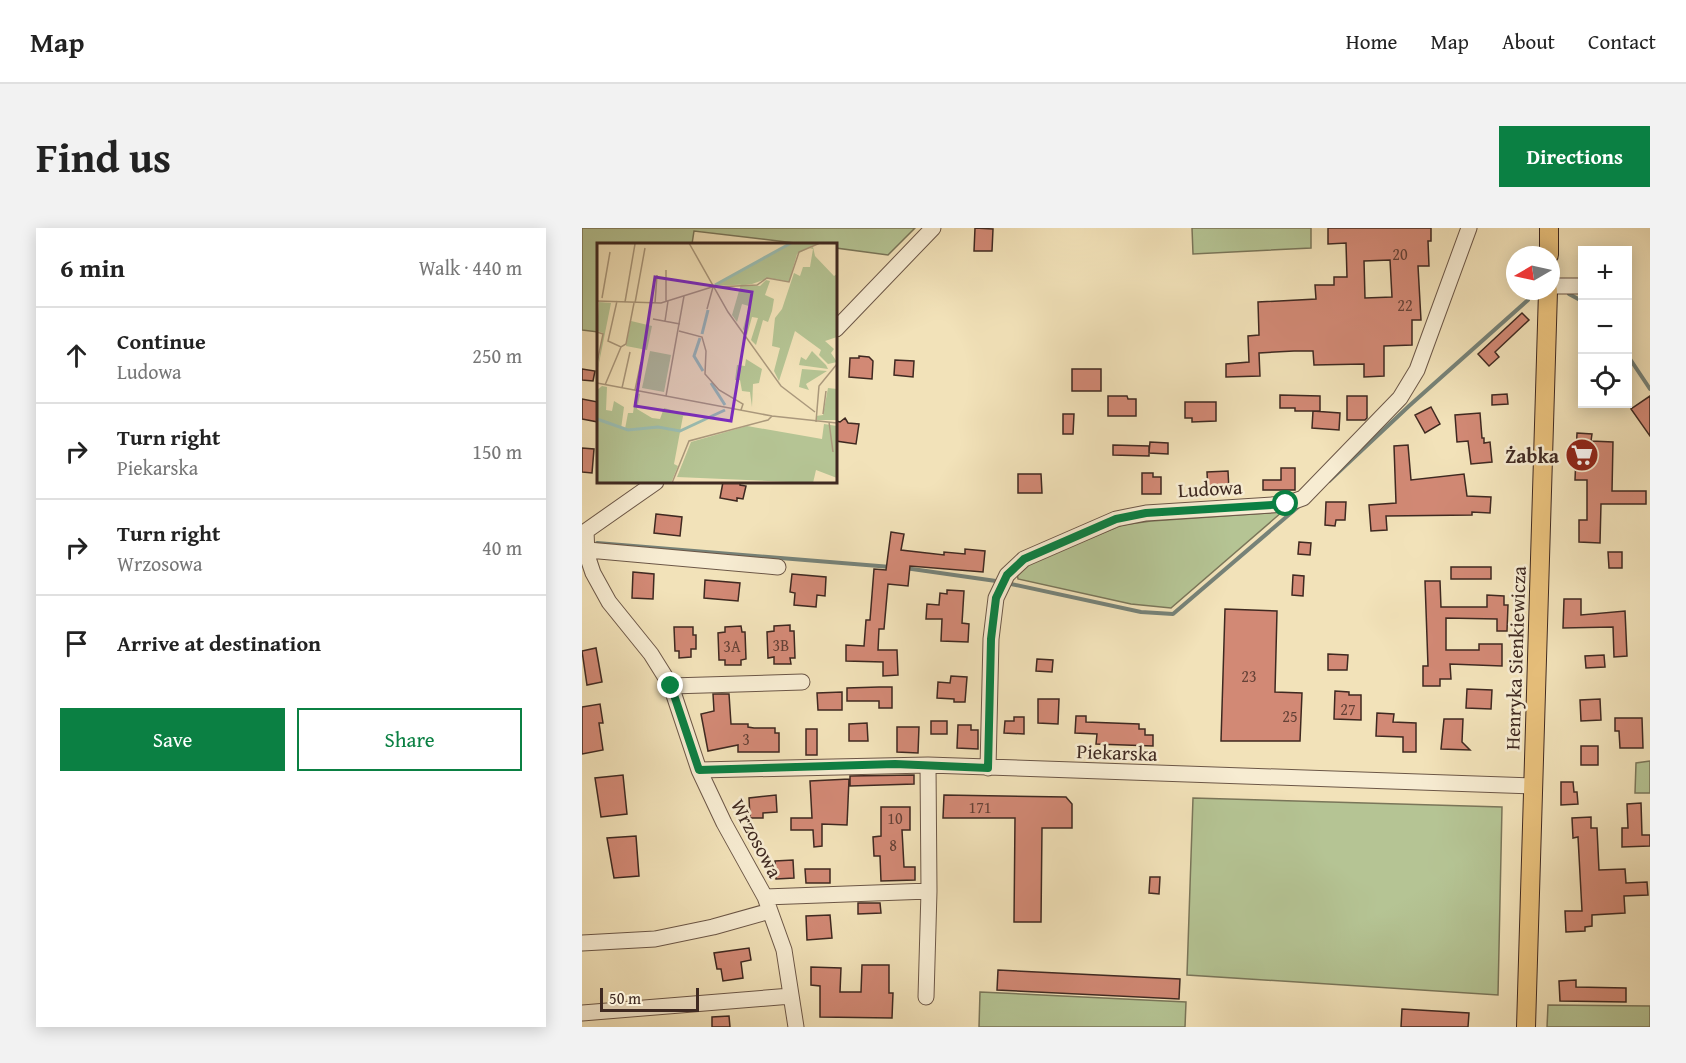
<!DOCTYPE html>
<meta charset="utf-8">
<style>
:root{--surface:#fff;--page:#f2f2f2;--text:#222;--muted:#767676;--line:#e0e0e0;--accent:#0b8043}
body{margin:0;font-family:"Gentium Book Plus",serif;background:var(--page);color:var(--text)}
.controls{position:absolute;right:18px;top:18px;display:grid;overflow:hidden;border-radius:0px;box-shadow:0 3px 15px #0003}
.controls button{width:54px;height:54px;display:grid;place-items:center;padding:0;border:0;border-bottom:2px solid var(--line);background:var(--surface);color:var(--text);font:30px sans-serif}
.compass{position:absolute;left:924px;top:18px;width:54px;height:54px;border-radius:50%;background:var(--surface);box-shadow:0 3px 15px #0003;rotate:261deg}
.scale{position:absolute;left:18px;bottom:15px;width:99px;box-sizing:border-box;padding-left:6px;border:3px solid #3f2921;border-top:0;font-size:16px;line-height:21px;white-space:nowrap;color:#3f2921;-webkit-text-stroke:4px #f7ecd2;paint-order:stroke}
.stop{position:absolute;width:18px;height:18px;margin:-14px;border:4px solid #0b8043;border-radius:50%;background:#fff}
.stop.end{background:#0b8043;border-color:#fff;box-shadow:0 2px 6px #0008}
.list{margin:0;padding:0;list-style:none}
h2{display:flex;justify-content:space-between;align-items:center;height:78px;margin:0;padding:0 24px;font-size:26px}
h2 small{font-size:20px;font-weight:400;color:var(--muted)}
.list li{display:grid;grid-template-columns:39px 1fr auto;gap:18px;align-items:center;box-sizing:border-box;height:96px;padding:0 24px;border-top:2px solid var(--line)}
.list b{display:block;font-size:22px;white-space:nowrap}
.list p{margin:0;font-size:20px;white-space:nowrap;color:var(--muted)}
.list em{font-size:20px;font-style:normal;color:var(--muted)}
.actions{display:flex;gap:12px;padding:18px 24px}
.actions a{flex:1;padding:14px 0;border:2px solid var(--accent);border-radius:0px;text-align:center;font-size:21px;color:var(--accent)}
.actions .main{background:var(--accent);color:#fff}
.icon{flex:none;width:33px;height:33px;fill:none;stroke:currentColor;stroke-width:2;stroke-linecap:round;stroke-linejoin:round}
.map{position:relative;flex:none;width:1068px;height:799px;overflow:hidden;border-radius:0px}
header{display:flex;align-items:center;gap:36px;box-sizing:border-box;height:84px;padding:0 30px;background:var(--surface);border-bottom:2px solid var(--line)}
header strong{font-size:28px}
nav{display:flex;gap:33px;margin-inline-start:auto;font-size:21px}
.intro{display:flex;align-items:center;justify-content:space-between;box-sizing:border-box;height:144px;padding:0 36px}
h1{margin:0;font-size:42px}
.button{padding:15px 27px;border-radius:0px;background:var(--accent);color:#fff;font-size:21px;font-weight:700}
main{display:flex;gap:36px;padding:0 36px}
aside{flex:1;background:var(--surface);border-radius:0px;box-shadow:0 3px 15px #0003}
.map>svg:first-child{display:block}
.green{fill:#b5c494;stroke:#7a765a;stroke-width:1.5}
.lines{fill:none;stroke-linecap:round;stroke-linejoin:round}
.stream{stroke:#768278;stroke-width:4}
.building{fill:#d28975;stroke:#3f2921;stroke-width:1.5;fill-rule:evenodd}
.minor-casing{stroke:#6c5747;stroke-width:17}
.major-casing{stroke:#3f2921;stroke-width:20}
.minor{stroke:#f7ecd2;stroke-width:15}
.major{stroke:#e9c17c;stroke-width:18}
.route{stroke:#0b8043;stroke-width:8}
.labels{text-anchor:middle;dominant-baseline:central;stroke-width:5;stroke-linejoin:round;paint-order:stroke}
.number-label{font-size:16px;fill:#644136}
.poi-label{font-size:20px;font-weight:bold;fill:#3f2921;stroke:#f7ecd2;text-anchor:end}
.street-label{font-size:20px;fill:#3f2921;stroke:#f7ecd2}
.inset-river{fill:none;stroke:#9bbdb2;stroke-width:3}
.inset-road{fill:none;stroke:#aa987c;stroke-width:1.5}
.view{fill:#7b2cbf;fill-opacity:0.15;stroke:#7b2cbf;stroke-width:3}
.inset-edge{fill:none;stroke:#3f2921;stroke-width:3}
</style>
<header>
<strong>Map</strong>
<nav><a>Home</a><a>Map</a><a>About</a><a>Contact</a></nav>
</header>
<div class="intro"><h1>Find us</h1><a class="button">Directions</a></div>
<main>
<aside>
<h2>6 min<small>Walk · 440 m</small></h2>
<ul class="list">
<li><svg class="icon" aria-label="ahead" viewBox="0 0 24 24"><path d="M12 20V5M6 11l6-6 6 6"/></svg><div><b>Continue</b><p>Ludowa</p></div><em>250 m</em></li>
<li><svg class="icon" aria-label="right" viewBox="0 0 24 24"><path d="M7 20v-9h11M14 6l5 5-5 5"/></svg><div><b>Turn right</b><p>Piekarska</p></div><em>150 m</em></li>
<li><svg class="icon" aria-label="right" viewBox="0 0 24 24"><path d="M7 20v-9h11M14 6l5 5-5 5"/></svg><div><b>Turn right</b><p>Wrzosowa</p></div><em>40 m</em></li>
<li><svg class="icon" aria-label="arrive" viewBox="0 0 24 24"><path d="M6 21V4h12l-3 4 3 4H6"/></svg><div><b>Arrive at destination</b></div></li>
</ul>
<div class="actions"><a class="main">Save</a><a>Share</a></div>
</aside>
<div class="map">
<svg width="1068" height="799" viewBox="0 0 1068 799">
<rect width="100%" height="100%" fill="#f2e2b9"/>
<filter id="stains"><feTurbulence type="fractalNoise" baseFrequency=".00333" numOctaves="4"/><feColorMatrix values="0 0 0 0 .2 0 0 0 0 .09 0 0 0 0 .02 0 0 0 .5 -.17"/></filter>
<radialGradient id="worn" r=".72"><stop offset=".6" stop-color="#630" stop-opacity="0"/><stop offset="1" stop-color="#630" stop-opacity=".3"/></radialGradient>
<path class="green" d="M0,0H333L306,27L254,20V16H221L112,3L110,16H16V104L0,102Z
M610,0H729V20L611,26Z
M700,284L589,380L549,376L436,351L435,345L448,335L540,297L569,293Z
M1068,533V565H1053L1054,535Z
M611,570L920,579L916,767L605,747Z
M398,764L604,774L603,799H397Z
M966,777L1068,778V799H965Z"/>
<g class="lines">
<path class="stream" d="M987,66L1000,73
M1046,128L1068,161
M747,253L827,178L946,72
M15,315L309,339
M323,340L414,353
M429,356L559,384L591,386L716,279"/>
</g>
<path class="building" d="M393,0L411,1L410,23H392Z
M746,0H849V13H846L847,38H836L839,92H830V117L802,118V148L782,149V136L732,137L731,123H712L677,125L678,148L644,149V136L667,134L666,108L677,107L676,74L734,71L733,57H752V49H765L764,15L746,16ZM808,32L810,69L783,70L782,33Z
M940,85L947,92L913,124L917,129L907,138L896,126Z
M277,128L287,129L291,133L290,151L267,149L268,130H277Z
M313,132L332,133L331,149L312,147Z
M0,141L13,143L11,153L0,152Z
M490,141H519V163H490Z
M925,166L926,176L910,177V167Z
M698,167L738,168V183H713V180H698Z
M526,168H545L546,171H554V188H526Z
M765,168H785V190L783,192H765Z
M1068,168V208L1049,181Z
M0,171L16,174V194L0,191Z
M603,174H634V193L610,194V190H603Z
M849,179L858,196L843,205L833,187Z
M731,183L758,185L757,202L730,200Z
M898,185L900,210H902V215L908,214L910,234L889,236L886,213L875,214L873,187Z
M481,186H492L491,206H481Z
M263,190L266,195L277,196L274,216L254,213V193L258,194Z
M995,205L1010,206L1009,213L1031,214L1030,263H1064V276H1019L1018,315L997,314V292H1005V252H993Z
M568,214L586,215V226L567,225Z
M531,217L567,218V228L531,227Z
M826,217L829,252L882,246L885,268L909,269L908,285L890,284V287L804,288L805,302L789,303L787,277L814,275L812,218Z
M0,220L12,221L10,245L0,244Z
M699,240H713V262H681V252H699Z
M646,243L647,263L626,264L625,244Z
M560,245H571V249H579V266H560Z
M436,246H459L460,265H436Z
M141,254H158V257L164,258L161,271L155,270V273L138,270Z
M744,274H764L763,292H754L753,298L743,297Z
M74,286L100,289L98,308L72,305Z
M309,304L322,306L319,322L362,327V324L383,326V321L403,323L401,344L328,338L326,358L306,356L302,401H297L296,422H315L316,447L301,448V434L264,433V417L282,418L284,392H288L292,341L304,342Z
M717,314L729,315L728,327L716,326Z
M1026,324H1040V340H1027Z
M869,339H909V351H869Z
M51,344L72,346L71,371L50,370Z
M210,346L244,349L243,368L235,367L234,379L212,377L213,365L208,364Z
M711,347L722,348L721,368L710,367Z
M123,352L158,355L156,373L122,370Z
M843,353H858L859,379H905V367L922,368V377H926L925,403H915V391L864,390V422H897V416H920V438L868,436L869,451H858V458H841V438H846Z
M365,362L382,363L380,395L387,396L386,414L359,413L360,391H344L345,376L357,377L358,365L365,366Z
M982,371H999V387L1043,383L1045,428L1032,429L1031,399L981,400Z
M643,381L695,383L693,464L720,465L718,513H639Z
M208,397V403H212L213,430H208L209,436H192V429L186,430L185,404L192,403V398Z
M159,398L160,404H163L164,431L159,432V437H143V432H137L136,405L143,404V399Z
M92,399H111V407H114V421H109V429L97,430V423H93Z
M14,420L20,454L5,457L0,423Z
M746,426L766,427L765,442H746Z
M1022,427L1023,439L1004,440L1003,428Z
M455,431L471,432L470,444L454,443Z
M369,448L385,449L383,474H372V471L355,470L356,454L368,455Z
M297,459H310V480H297V473H265V460Z
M885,461L910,462L909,481L884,480Z
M753,463L767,464V467H779V492L752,491Z
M260,464V482H236L235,465Z
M131,466H147L149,496H166V499L172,500H193V505H197V524H156V517L126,523L119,486L132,483Z
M456,471H477L476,496L456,495Z
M1018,471L1019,492L999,493L998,472Z
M18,476L21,495H17L21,522L0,526V479Z
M795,485L812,486L811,494L834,495V524H821V509L794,508Z
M494,488H504V494L557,496V501H563V507H571V518L514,516L515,506L493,505Z
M432,489H442V506L422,505L423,493H432Z
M1033,490H1060L1061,520H1038L1037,503H1033Z
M862,491H881L880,514L888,522L859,521Z
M349,493H365V506H349Z
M285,495L286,513H267V496Z
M376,497H389V502H396V521L375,520Z
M315,499H337L336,525L315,524Z
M224,501H235V527H224Z
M999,518H1016V537H999Z
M41,547L45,586L19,589L13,550Z
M332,547V556L268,558V548Z
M267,551L265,597L240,596V618L232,619L231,602H209V590H230L228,553Z
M979,554H991L992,564H995L996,576L979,577Z
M194,567L195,584L181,585V590H168L167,570Z
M362,567L484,569L490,576V600H460L459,694H432L433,590H361Z
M1059,575L1060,607H1068V618L1040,619V600H1046L1045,576Z
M299,579H328V602H320L322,639H333V652L299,653L298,628H292L291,609L299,608Z
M1009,589V600H1015L1017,642L1043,641L1044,655L1065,654L1066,667L1042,668L1043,685L1010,687V698L1003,699V703L984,704L983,683H1000L996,609L991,610L990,590Z
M54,608L57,648L32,650L25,610Z
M211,632L212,650L194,651L193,633Z
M223,641H248V655H224Z
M568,649H578L577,666L567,665Z
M276,675H298L299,685L276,686Z
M248,687L250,710L225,712L224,688Z
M167,720L169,732L159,734L161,750L141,753L139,741H135L132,725Z
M280,737H307V765H311L310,790L238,789V758L229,757V739L259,740L258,764H279Z
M416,742L598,751L597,771L415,762Z
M994,752V759L1044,760V774L978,773L977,753Z
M820,781L887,785L886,799H819Z
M147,788L148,799H130V789Z"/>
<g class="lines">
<defs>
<path id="minor" d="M969,58H1000
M254,101L351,0
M6,322L196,339
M5,327L11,345L27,374L69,426L89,458L117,542L142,595L183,669L202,722L214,799
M0,328L5,327L4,303L74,254
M89,458L220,454
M406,540L409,411L414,370L425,347L442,331L534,291L564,285L704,276L721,270L818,170L835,142L887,0
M117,542L346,537L952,558
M183,669L347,663
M0,715L73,711L131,699L188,683
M344,769L347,663L346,537
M0,785L209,768"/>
<path id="major" d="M967,27V0
M944,799L966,63"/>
</defs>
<use href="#minor" class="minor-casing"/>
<use href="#major" class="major-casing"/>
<use href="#minor" class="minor"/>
<use href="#major" class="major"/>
</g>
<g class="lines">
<path class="route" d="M89,458L117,542L313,536L406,540L409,411L414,370L425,347L442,331L534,291L564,285L704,276"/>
</g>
<defs>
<symbol id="supermarket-disc" viewBox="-11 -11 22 22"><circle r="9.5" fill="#8f2418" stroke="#f7ecd2"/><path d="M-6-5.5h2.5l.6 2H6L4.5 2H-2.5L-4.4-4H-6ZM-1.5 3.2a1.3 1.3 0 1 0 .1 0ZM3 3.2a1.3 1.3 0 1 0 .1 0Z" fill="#fff"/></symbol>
</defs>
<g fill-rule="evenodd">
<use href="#supermarket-disc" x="981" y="208" width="38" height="38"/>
</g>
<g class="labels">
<g class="number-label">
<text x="818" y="26">20</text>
<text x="823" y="77">22</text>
<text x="199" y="417">3B</text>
<text x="150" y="418">3A</text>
<text x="667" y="448">23</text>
<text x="766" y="481">27</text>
<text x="708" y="488">25</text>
<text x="164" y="511">3</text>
<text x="398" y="579">171</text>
<text x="313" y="590">10</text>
<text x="311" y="617">8</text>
</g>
<g class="poi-label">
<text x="977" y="227">Żabka</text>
</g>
<g class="street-label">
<text transform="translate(628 260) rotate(-3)">Ludowa</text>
<text transform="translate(933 430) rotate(-88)">Henryka Sienkiewicza</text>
<text transform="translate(535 524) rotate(2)">Piekarska</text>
<text transform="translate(175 610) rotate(62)">Wrzosowa</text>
</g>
</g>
<g transform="translate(15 15)">
<rect width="240" height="240" fill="#f2e2b9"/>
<path d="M195,0H221L200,11L192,39L172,35L155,41L118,43ZM216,4L218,13L237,33L240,31V94L228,98L237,106L234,110L240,119L231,121L222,112L224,107L198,88L182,138L177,128L183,105L175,103L178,75L185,66L197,30L203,33L206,24H213L216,6L212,5ZM169,37L173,38L168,52L177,56L175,68L171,79L166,77L159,102L154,97L161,75L155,74L150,92L146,86L152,63L145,61L140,79L135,72L144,41L163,43ZM2,59L14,60L0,130L6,90L0,88ZM34,78L55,83L50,107L29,103ZM53,108L74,112L67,149L45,145ZM215,108L229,122L231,126L202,122L204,114L209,117ZM149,116L165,126L162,140L156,141L155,164L153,149L145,148L143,137H138L140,122L148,123ZM205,126L230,128L209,141L212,147L202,144ZM5,143L10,144L9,167L15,168L17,158L27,164L24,186H28L31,170H36L39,150L43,151L40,166L55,175L63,176L67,165L93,172L86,173L77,221L81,223L74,240H0V147ZM231,145L240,146V177H220L219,173L226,172ZM227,181L240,183V235L219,227L216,240L80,234L94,199L150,183L225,196Z" fill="#b5c494"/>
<path class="inset-river" d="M118,42L194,0M105,91L111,67M103,95L97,113L106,128M114,140L128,162M0,176L31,187L61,184L83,188L128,167"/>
<path class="inset-road" d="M92,0L131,69L184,143L218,169M119,44L160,42L170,35L192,39L202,9L223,0M5,55L13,9M0,58L64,60L115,44M20,58L11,98L24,104L29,101L37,60M69,58V27M28,59L38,1M38,60L48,5M58,60L60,32M110,66L116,44M56,76L83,81M68,78L71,58M82,88L105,94L109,108L108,131L122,147L146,161L144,167M0,89L6,91L0,120M0,140L175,173L240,180M8,142L24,104M25,145L33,109M38,147L44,119M69,153L87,53M226,171L229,148M219,179L222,143L240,121M232,179L236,209M75,240L92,198L171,177L175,173"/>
<path class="view" d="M58,34L155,49L134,178L38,163Z"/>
<rect width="240" height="240" class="inset-edge"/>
</g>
<rect width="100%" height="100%" filter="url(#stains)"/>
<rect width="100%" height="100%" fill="url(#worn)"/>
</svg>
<div class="controls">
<button>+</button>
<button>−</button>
<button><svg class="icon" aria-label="locate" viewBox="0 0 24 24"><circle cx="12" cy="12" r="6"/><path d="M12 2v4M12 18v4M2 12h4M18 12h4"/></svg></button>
</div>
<svg class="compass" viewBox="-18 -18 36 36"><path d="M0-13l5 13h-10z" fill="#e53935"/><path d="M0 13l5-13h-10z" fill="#767676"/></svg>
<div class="scale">50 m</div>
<div class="stop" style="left:704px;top:276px"></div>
<div class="stop end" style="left:89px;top:458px"></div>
</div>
</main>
